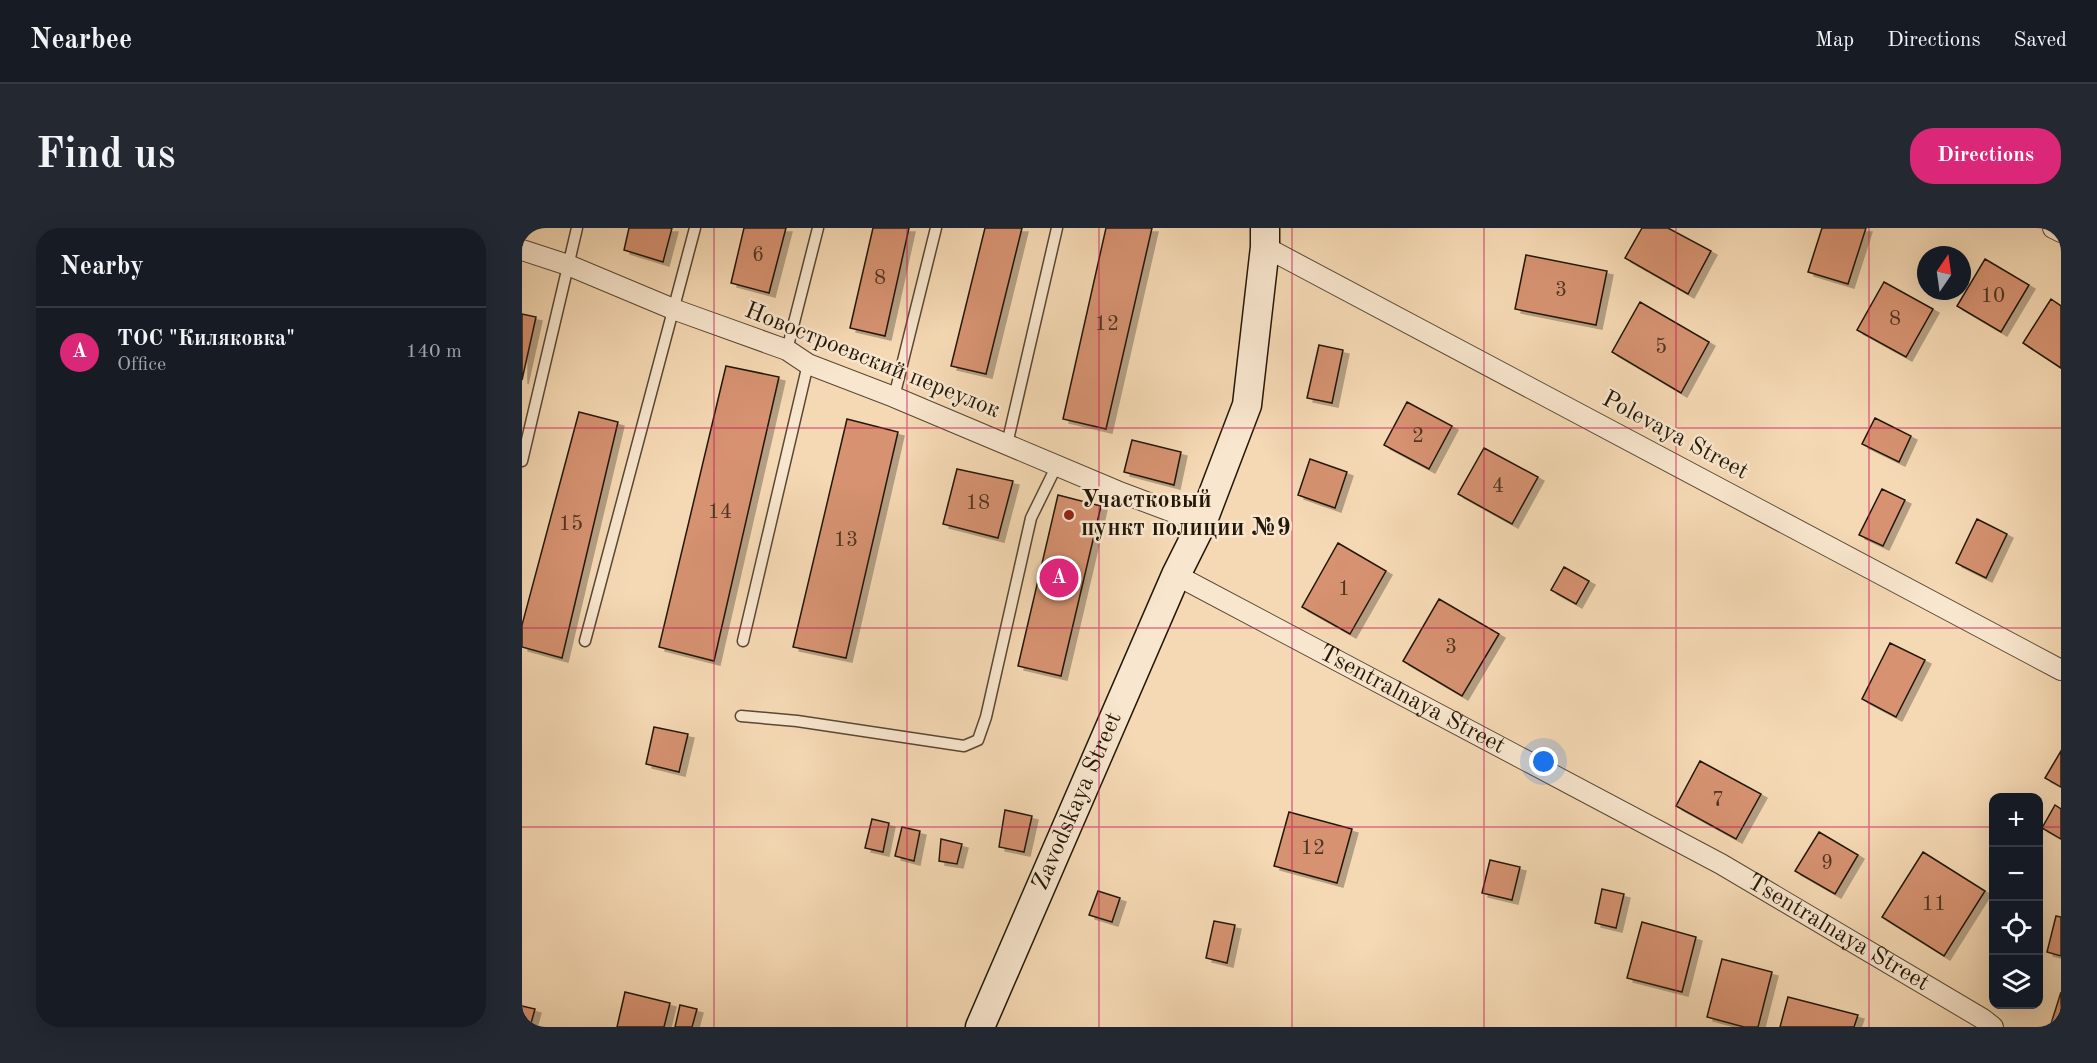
<!DOCTYPE html>
<meta charset="utf-8">
<style>
:root{--surface:#171b24;--page:#242831;--text:#f1f3f6;--muted:#9ea1a6;--line:#363941;--accent:#db2777}
body{margin:0;font-family:"Old Standard TT",serif;background:var(--page);color:var(--text)}
.controls{position:absolute;right:18px;bottom:18px;display:grid;overflow:hidden;border-radius:12px;box-shadow:0 6px 24px #0002}
.controls button{width:54px;height:54px;display:grid;place-items:center;padding:0;border:0;border-bottom:2px solid var(--line);background:var(--surface);color:var(--text);font:30px sans-serif}
.compass{position:absolute;left:1395px;top:18px;width:54px;height:54px;border-radius:50%;background:var(--surface);box-shadow:0 6px 24px #0002;rotate:13deg}
.you{position:absolute;left:1022px;top:534px;width:21px;height:21px;margin:-15px;border:4px solid #fff;border-radius:50%;background:#1a73e8;box-shadow:0 0 0 9px #1a73e833}
.badge{display:grid;place-items:center;width:39px;height:39px;border-radius:50%;background:var(--accent);color:#fff;font-size:20px;font-weight:700}
.pin{position:absolute;translate:-50% -50%;border:3px solid #fff;box-shadow:0 2px 6px #0006}
.list{margin:0;padding:0;list-style:none}
h2{display:flex;justify-content:space-between;align-items:center;height:78px;margin:0;padding:0 24px;font-size:26px}
h2 small{font-size:20px;font-weight:400;color:var(--muted)}
.list li{display:grid;grid-template-columns:39px 1fr auto;gap:18px;align-items:center;box-sizing:border-box;height:90px;padding:0 24px;border-top:2px solid var(--line)}
.list b{display:block;font-size:22px;white-space:nowrap}
.list p{margin:0;font-size:20px;white-space:nowrap;color:var(--muted)}
.list em{font-size:20px;font-style:normal;color:var(--muted)}
.icon{flex:none;width:33px;height:33px;fill:none;stroke:currentColor;stroke-width:2;stroke-linecap:round;stroke-linejoin:round}
.map{position:relative;flex:none;width:1539px;height:799px;overflow:hidden;border-radius:24px}
header{display:flex;align-items:center;gap:36px;box-sizing:border-box;height:84px;padding:0 30px;background:var(--surface);border-bottom:2px solid var(--line)}
header strong{font-size:28px}
nav{display:flex;gap:33px;margin-inline-start:auto;font-size:21px}
.intro{display:flex;align-items:center;justify-content:space-between;box-sizing:border-box;height:144px;padding:0 36px}
h1{margin:0;font-size:42px}
.button{padding:15px 27px;border-radius:24px;background:var(--accent);color:#fff;font-size:21px;font-weight:700}
main{display:flex;gap:36px;padding:0 36px}
aside{flex:1;background:var(--surface);border-radius:24px;box-shadow:0 6px 24px #0002}
.map>svg:first-child{display:block}
.building{fill:#d69271;stroke:#231808;stroke-width:1.5;filter:url(#shadow)}
.lines{fill:none;stroke-linecap:round;stroke-linejoin:round}
.lane-casing{stroke:#584833;stroke-width:13}
.street-casing{stroke:#584833;stroke-width:22}
.secondary-casing{stroke:#231808;stroke-width:31}
.lane{stroke:#f8e6ce;stroke-width:10}
.street{stroke:#f8e6ce;stroke-width:20}
.secondary{stroke:#f8e6ce;stroke-width:28}
.grid{fill:none;stroke:#c2185b;stroke-width:1.5;stroke-opacity:0.55}
.poi-dot{fill:#8f2418;stroke:#f8e6ce;stroke-width:2}
.labels{text-anchor:middle;dominant-baseline:central;stroke-width:5;stroke-linejoin:round;paint-order:stroke}
.number-label{font-size:21px;fill:#503622}
.street-label{font-size:24px;fill:#231808;stroke:#f8e6ce}
.poi-label{font-size:24px;font-weight:bold;fill:#231808;stroke:#f8e6ce;text-anchor:start}
</style>
<header>
<strong>Nearbee</strong>
<nav><a>Map</a><a>Directions</a><a>Saved</a></nav>
</header>
<div class="intro"><h1>Find us</h1><a class="button">Directions</a></div>
<main>
<aside>
<h2>Nearby<small></small></h2>
<ul class="list">
<li><span class="badge">A</span><div><b>ТОС &quot;Киляковка&quot;</b><p>Office</p></div><em>140 m</em></li>
</ul>
</aside>
<div class="map">
<svg width="1539" height="799" viewBox="0 0 1539 799">
<defs>
<filter id="shadow"><feDropShadow dx="6" dy="4" stdDeviation="0" flood-color="#0004"/></filter>
</defs>
<rect width="100%" height="100%" fill="#f5d9b4"/>
<filter id="stains"><feTurbulence type="fractalNoise" baseFrequency=".00333" numOctaves="4"/><feColorMatrix values="0 0 0 0 .2 0 0 0 0 .09 0 0 0 0 .02 0 0 0 .5 -.17"/></filter>
<radialGradient id="worn" r=".72"><stop offset=".6" stop-color="#630" stop-opacity="0"/><stop offset="1" stop-color="#630" stop-opacity=".3"/></radialGradient>
<path class="building" d="M107,0H150L141,34L102,22Z
M222,0H264L247,65L209,55Z
M351,0H387L363,108L328,100Z
M463,0H500L464,146L429,138Z
M584,0H630L584,201L541,191Z
M1120,0H1146L1189,23L1166,66L1103,30Z
M1300,0H1344L1326,56L1286,44Z
M1004,27L1085,43L1074,97L993,81Z
M1463,31L1507,57L1479,104L1435,78Z
M1362,54L1411,81L1384,129L1335,102Z
M1529,71L1539,78V140L1501,115Z
M1118,74L1187,114L1159,165L1090,124Z
M0,86L14,89L0,152Z
M797,117L821,122L810,175L785,170Z
M204,138L257,149L192,433L137,419Z
M885,174L930,198L907,241L862,217Z
M57,184L96,194L40,430L0,419V397Z
M1353,190L1389,208L1377,234L1340,216Z
M325,191L376,204L324,430L271,419Z
M610,212L659,224L652,257L602,244Z
M962,220L1016,249L990,296L936,266Z
M788,231L825,244L813,280L776,267Z
M435,241L491,253L476,310L421,296Z
M1360,261L1383,272L1361,318L1337,307Z
M536,267L579,278L539,448L496,438Z
M1455,291L1485,306L1464,350L1434,335Z
M816,315L864,343L828,406L780,379Z
M1042,339L1067,353L1054,376L1029,362Z
M917,371L977,406L940,468L881,433Z
M1368,415L1403,432L1374,489L1340,471Z
M132,499L166,506L157,544L124,536Z
M1539,523V559L1523,550Z
M1178,533L1239,566L1214,611L1154,578Z
M1533,577L1539,581V611L1520,600Z
M483,582L510,588L502,624L477,619Z
M767,584L830,601L815,655L752,638Z
M350,591L367,595L361,624L343,620Z
M380,599L398,603L392,633L373,628Z
M1297,604L1336,627L1313,666L1273,643Z
M419,611L440,616L435,636L417,633Z
M1401,624L1463,663L1422,728L1360,689Z
M968,632L998,639L990,672L960,665Z
M1080,661L1102,666L1094,700L1073,695Z
M576,663L598,670L590,694L567,687Z
M1534,688L1539,689V728L1525,724Z
M692,693L713,697L705,735L684,730Z
M1120,694L1174,709L1160,764L1105,750Z
M1200,731L1250,744L1236,799H1222L1185,789Z
M103,764L148,775L142,799H95Z
M1539,764V799H1528Z
M1266,769L1336,787L1332,799H1258Z
M158,777L175,781L170,799H153Z
M0,778L13,781L8,799H0Z"/>
<g class="lines">
<defs>
<path id="lane" d="M265,122L296,0
M372,169L414,0
M485,216L535,0
M0,233L55,0
M63,413L173,0
M221,413L286,136
M219,488L275,493L442,518L456,512L464,489L509,290L535,237"/>
<g id="street">
<path d="M1531,0L1539,4"/>
<path d="M743,19L1539,442"/>
<path d="M0,22L46,37L151,81L265,122L286,136L372,169L595,263L680,295"/>
<path id="s1" d="M654,347L1199,636L1461,791L1471,799"/>
</g>
<g id="secondary">
<path id="s2" d="M458,799L654,347L680,295L725,177L743,19V0"/>
</g>
</defs>
<use href="#lane" class="lane-casing"/>
<use href="#street" class="street-casing"/>
<use href="#secondary" class="secondary-casing"/>
<use href="#lane" class="lane"/>
<use href="#street" class="street"/>
<use href="#secondary" class="secondary"/>
</g>
<path class="grid" d="M192,0V799M385,0V799M577,0V799M770,0V799M962,0V799M1154,0V799M1347,0V799M0,200H1539M0,400H1539M0,599H1472M1516,599H1539"/>
<circle class="poi-dot" cx="547" cy="287" r="6"/>
<g class="labels">
<g class="number-label">
<text x="236" y="27">6</text>
<text x="358" y="50">8</text>
<text x="1039" y="62">3</text>
<text x="1471" y="68">10</text>
<text x="1373" y="91">8</text>
<text x="585" y="96">12</text>
<text x="1139" y="119">5</text>
<text x="896" y="208">2</text>
<text x="976" y="258">4</text>
<text x="456" y="275">18</text>
<text x="198" y="284">14</text>
<text x="49" y="296">15</text>
<text x="324" y="312">13</text>
<text x="822" y="361">1</text>
<text x="929" y="419">3</text>
<text x="1196" y="572">7</text>
<text x="791" y="620">12</text>
<text x="1305" y="635">9</text>
<text x="1412" y="676">11</text>
</g>
<g class="street-label">
<text transform="translate(350 133) rotate(22)">Новостроевский переулок</text>
<text transform="translate(1153 208) rotate(28)">Polevaya Street</text>
<text stroke="none"><textPath href="#s1" startOffset="267">Tsentralnaya Street</textPath></text>
<text stroke="none"><textPath href="#s2" startOffset="246">Zavodskaya Street</textPath></text>
<text stroke="none"><textPath href="#s1" startOffset="753">Tsentralnaya Street</textPath></text>
</g>
<g class="poi-label">
<text x="559" y="273">Участковый<tspan x="559" dy="28">пункт полиции №9</tspan></text>
</g>
</g>
<rect width="100%" height="100%" filter="url(#stains)"/>
<rect width="100%" height="100%" fill="url(#worn)"/>
</svg>
<div class="controls">
<button>+</button>
<button>−</button>
<button><svg class="icon" aria-label="locate" viewBox="0 0 24 24"><circle cx="12" cy="12" r="6"/><path d="M12 2v4M12 18v4M2 12h4M18 12h4"/></svg></button>
<button><svg class="icon" aria-label="layers" viewBox="0 0 24 24"><path d="M12 4l9 5-9 5-9-5zM3 14l9 5 9-5"/></svg></button>
</div>
<svg class="compass" viewBox="-18 -18 36 36"><path d="M0-13l5 13h-10z" fill="#e53935"/><path d="M0 13l5-13h-10z" fill="#9ea1a6"/></svg>
<div class="you"></div>
<div class="pin badge" style="left:537px;top:350px">A</div>
</div>
</main>
